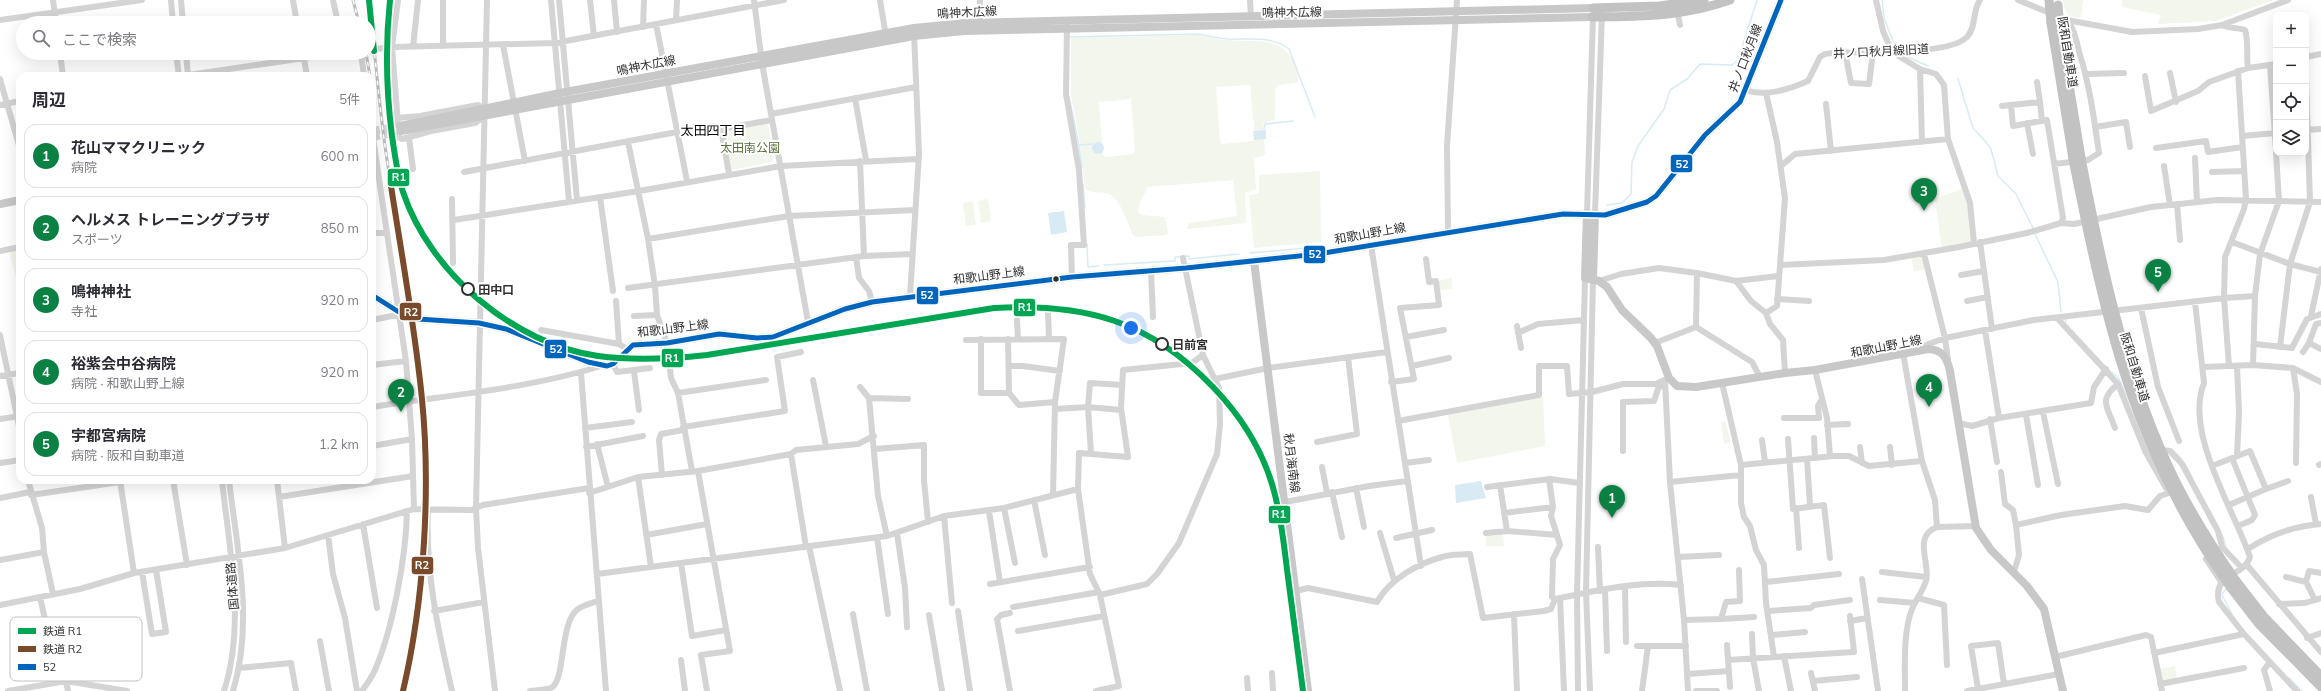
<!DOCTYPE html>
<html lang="ja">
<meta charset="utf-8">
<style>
:root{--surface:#fff;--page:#f2f2f3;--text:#2b2b33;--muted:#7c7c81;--line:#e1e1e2;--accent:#0b8043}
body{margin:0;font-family:Mulish,"Noto Sans JP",sans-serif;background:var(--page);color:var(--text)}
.controls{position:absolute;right:12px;top:12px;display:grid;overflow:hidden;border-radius:8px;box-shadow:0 4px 16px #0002}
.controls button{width:36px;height:36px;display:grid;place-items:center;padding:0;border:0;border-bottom:1px solid var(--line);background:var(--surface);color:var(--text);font:20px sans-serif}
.you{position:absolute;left:1131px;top:328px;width:14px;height:14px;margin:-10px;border:3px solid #fff;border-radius:50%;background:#1a73e8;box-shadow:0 0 0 6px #1a73e833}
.badge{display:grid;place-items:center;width:26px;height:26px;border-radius:50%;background:var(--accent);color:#fff;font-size:13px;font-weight:700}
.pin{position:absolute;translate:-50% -33px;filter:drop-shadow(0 1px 2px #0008)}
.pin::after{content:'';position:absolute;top:21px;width:14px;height:12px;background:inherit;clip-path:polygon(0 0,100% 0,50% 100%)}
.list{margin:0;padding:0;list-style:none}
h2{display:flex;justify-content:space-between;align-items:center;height:52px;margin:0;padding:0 16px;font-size:17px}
h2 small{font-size:13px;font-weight:400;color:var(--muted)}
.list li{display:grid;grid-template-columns:26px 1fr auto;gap:12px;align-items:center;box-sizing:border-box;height:64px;margin:0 8px 8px;padding:0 8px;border:1px solid var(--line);border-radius:12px}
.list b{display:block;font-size:15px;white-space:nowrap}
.list p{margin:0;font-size:13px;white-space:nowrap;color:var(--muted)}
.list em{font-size:13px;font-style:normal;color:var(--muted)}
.icon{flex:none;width:22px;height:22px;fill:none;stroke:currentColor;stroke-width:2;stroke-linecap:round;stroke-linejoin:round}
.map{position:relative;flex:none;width:2321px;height:691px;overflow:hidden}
.search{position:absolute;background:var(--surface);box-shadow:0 4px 16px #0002;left:16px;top:16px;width:360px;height:44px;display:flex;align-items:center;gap:10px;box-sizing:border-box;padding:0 14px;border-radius:22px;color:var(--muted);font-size:15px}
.panel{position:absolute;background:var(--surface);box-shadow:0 4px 16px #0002;left:16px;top:72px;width:360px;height:412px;border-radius:12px}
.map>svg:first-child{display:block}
.green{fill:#f2f6ec;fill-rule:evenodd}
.water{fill:#d8ebf4}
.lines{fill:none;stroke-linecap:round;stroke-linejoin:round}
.stream{stroke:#d8ebf4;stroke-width:1.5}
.major-tunnel{stroke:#d6d6d6;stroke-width:8;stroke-dasharray:8 4;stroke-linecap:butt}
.minor{stroke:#d4d4d4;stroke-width:6}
.major{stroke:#c8c8c8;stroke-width:8}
.highway{stroke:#c2c2c2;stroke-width:9}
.rail-casing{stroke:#bcbcbc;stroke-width:3}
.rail{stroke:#fff;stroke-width:1.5;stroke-dasharray:4.5;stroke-linecap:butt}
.highway-bridge{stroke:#c2c2c2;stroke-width:9}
.bus-1-casing{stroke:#fff;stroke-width:8}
.bus-1{stroke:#0065bd;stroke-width:5}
.rail-1-casing{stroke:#fff;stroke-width:9}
.rail-2-casing{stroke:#fff;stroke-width:9}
.rail-1{stroke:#00a651;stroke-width:6}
.rail-2{stroke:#7a4b2a;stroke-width:6}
.bus-dot{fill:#303030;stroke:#fff;stroke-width:1.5}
.stop-dot{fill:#fff;stroke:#303030;stroke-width:2}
.labels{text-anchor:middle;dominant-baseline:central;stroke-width:4;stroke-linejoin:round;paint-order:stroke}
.street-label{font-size:12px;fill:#303030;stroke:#fff}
.park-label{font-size:12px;fill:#577138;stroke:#fff}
.stop-label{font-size:12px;font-weight:bold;fill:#303030;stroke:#fff;text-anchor:start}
.neighbourhood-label{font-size:13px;fill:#000;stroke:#fff}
.key{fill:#fff;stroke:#c1c1c1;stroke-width:1}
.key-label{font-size:11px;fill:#303030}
.line-badge{stroke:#fff;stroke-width:1.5}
.badge-label{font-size:11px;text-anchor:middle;font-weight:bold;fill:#fff}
</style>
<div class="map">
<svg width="2321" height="691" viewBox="0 0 2321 691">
<rect width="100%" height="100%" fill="#fff"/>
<path class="green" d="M2063,0H2083L2081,17C2068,20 2064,11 2063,0Z
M2122,0H2273L2216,21L2158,24L2161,15L2122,7Z
M1199,35C1208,37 1217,40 1226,40C1251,43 1282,34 1294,63C1296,68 1299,75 1298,81L1296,83L1278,85L1275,89V119L1263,124L1265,153L1263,156L1254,158L1256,189L1245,193L1246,223L1187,229L1189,223L1237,216L1233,180L1148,187L1139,204L1138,212L1141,215L1165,217L1168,233L1166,235L1137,237L1133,235C1127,223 1120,196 1107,193C1099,192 1092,194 1085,189L1080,143L1071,95V38ZM1250,85L1255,138L1254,141L1222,144L1220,141L1216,87ZM1131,99L1135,151L1133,154L1105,157L1103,155L1099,102Z
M766,123L768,125L774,161L732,170L730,168L723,132L726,129L760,126V124Z
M1320,171L1321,242L1254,248L1249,196L1259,193V175Z
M1964,188L1970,205L1973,242L1942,249L1935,199Z
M988,199L991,221L981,223L978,201Z
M973,201L976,225L966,226L963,203Z
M20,249V293L10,255L12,251Z
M1924,255L1928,269L1914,271L1911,257Z
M1452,278V289L1440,290L1439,281Z
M1543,397L1545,446L1457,463L1448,415Z
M1725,421L1731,442L1724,444L1721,422Z
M1503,534L1504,546H1486V535Z
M2175,666L2177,679L2162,682L2159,669Z"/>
<path class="water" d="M1266,130V139L1254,140L1253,131Z
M1092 148a6 6 0 1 1 12 0a6 6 0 1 1-12 0Z
M1064,211L1067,232L1051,235L1048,213Z
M1481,481L1486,498L1456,503L1455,485Z"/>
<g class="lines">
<path class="stream" d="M1882,0L1884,18L1895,46
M1070,37L1199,34C1208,36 1218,38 1227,39C1248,40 1272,35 1289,49L1315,117
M1901,54L1928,66
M1958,79L1973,128L1986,142L1991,149L1998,176L2016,194L2033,228
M1069,97L1079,145
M1264,129L1265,124L1293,121
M1082,168L1079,145L1092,144
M1083,184L1085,208
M1607,205L1622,203L1631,194L1632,162L1638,146L1664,109L1670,90L1687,79L1700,64L1732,65L1738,60L1757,0
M2035,234L2058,282L2061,312
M1087,244L1088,267L1099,266
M1250,253L1306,248
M1104,265L1175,261V257L1189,256V259L1239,254
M2066,319L2065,323L2108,369L2118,377L2131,405
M2163,447C2179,450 2185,464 2192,477
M2222,534L2226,547
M2227,586L2222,595L2232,614
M2289,678L2302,691"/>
<path class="major-tunnel" d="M372,131L400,126
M372,137L401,131"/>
<path class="minor" d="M53,0L56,23
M171,0L173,23
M181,0L183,23
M293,0L297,23
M333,0L338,23
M398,0L392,47L399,137L402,139L431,131L475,123L483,117
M487,0L476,508L478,548L495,691
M551,0L569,201
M559,0L577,200
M590,0L594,36
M614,0L617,32
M754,0L762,63L808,322
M880,0L886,36
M980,0V23
M1250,0L1251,17
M1876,0L1883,31L1892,52L1920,69L1936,74L1944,85L1948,139L1970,203L1974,243
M2018,0L2067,20L2132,32L2198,29L2222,25L2288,0
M1677,10L1680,25
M0,20L142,0
M676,20L677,0
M656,24L687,181
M1067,25L1066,94L1079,170L1084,245H1071L1072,277
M2222,25C2229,29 2237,27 2245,30C2249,41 2246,56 2248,68
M643,27L644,0
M503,45L525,161
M443,46V0
M413,47L418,0
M369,50L392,47L555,43L784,0
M1845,52L1851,83L1869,84L1873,53
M60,53L63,76
M176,53L179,76
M186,53L188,76
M303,53L307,76
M361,53L364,76
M2306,57L2321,54
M2270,65L2276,150
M1920,69L1922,142
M2170,73L2176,102
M2087,74L2124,73
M182,76L338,53
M2145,76L2151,111L2198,91L2209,82L2248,68L2276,64
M0,79L20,149
M2037,82L2040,102
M1746,90C1764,97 1790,89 1808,81L1820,57L1825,54C1855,50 1947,57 1967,37C1977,26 1972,11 1980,0
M1766,93L1777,142L1785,198L1777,306L1766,313L1770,324L1783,340L1785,373
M855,98L866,160
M1826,104L1831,151
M0,105L20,101
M2002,106L2011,105
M771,114L916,87
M397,118L420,116L478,105L484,109
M2042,121L2040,102L2011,105L2013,126L2047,120L2063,218L2061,223
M2027,123L2033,154
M2095,127L2126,122L2130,147
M2306,130L2321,129
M372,131L387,233
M2242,136L2276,133
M409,138L413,169
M628,142L648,239L655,286L657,315L667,343L671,378L678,393L692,471
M2156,148L2206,141L2208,152L2242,147
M2195,158L2197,202
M860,161L864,256
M2054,164L2088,160L2099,153C2094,119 2090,87 2080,55C2076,41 2076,32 2067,20
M1781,166L1795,154L1948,139
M2164,166L2170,205
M464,172L677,132
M2212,172L2244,171
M729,174L721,129L772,120
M600,197L613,291
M452,199L453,263
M2177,204L2180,240
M1587,213L1593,15
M1595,214L1602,13
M454,220L639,191L781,166L917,159
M1448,232L1447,146L1457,0
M372,233H387L406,361L372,365
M648,239L789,216L915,210
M1980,242L1992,329
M2232,242L2290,264L2321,272
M1371,245L1421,566
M0,251L20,247
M1924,254L1945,338L1948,360
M856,257L859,278L869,291L872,302
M1781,265L1884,260L1959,247L2027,233L2061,223L2074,224L2151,207L2217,200L2321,202
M1151,271L1153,317
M1961,275L1984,271
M1599,281L1621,274L1659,268L1697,273L1736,281L1778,276
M1736,281L1751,301L1766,313
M628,288L864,256L912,254
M910,296L919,154L914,32
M1777,299L1809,301
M616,301L619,344
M1967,301L1988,297
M2195,302L2204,383C2184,432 2234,510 2250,557C2244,577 2212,573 2219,602L2244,634L2297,691
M2141,308L2158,387L2179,441
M1048,311L1049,339
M634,316L657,315
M2311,316L2321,269
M2057,318L2118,384L2145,451L2166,488
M372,320L402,314
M1017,320L1018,339
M2321,323L2316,324L2309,343L2321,349
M1517,326L1521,348
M1696,327L1697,273
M541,330L619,344L627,349
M1985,330L1999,418
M1518,333L1538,324L1584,320
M0,335L20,431
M1406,337L1444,330
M981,339V393H1009
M1008,339L1009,393L1019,405L1055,402L1053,495
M966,340L1064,339L1055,402
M1655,343L1696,327L1752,362L1760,377
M2255,344L2292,348L2307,319L2321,314
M2280,347L2290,264L2310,202L2306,77
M1915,349L1945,338L2034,320L2224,298L2255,296
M2303,352L2309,343
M406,361L412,439
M613,364L617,372L650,368
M2253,365L2293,368L2321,382
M1009,366H1023L1060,371
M1412,366L1449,358
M2229,366L2224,298L2225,257L2244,209L2246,199L2238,71
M2203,367L2253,365L2255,296L2260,254L2279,201L2276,153
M2293,368L2297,394L2296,463
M1815,370L1827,418L1830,456
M634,371L639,410
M581,373L606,691
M0,376L20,373
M1215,379L1268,368L1387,352
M813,380L826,446
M1665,380L1670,482L1684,620L1688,691
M1391,382L1414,379L1400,308L1439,305L1436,281L1429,282L1426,259
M1722,383L1741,465V503L1744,517L1750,526L1756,550L1764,565L1766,603L1774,657
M860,387L869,398L878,496L887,536
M678,393L766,380
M869,398L908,399
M372,407C448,395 527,389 601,366
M1055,409L1088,407L1121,410
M2043,412L2058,484
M2026,415L2038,485
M1784,418H1819L1818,406L1822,399
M0,419L20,416
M1990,419L1997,462
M1398,421L1539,395V366H1567L1569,394L1592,392L1623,384H1656L1669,378
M1958,423L1972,426L1999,418L2091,403L2094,387L2106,369
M1827,425L1848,424
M683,427L785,411L777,357L801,352
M585,428L632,422
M2115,428C2107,406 2098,400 2118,384
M1814,438L1815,458
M1788,439L1793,509L1824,505L1830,558
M1762,440L1765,462
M1317,442L1357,434L1348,357
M597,444L607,483
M372,446L412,439L414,509
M586,447L643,436
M1860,447L1862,463
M1890,447L1892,465
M875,449L924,445V480L928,522
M1623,451V402L1654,401L1658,389L1664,381
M2159,451H2170L2182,464L2218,531L2222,547L2241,567
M791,454L806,547
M1091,454L1088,407L1090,383L1122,385
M2237,456L2239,412L2237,366
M2232,458L2255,515L2252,520L2238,526
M1807,459L1810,505
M1922,461L1935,500L1937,527L1976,526
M0,463L20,460
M1405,463L1429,460
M1741,465L1834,456H1849L1869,466L1922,461L1903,353H1905
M2319,465L2321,464
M2212,466L2250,451L2266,489L2288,481
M1322,467L1327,493
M698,471L730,651L701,655L707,691
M2001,472L2005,504L2013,510L2016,525
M662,475L659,440L661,434L683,430
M638,477L651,567
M1549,479L1553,507L1551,516L1560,545L1553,559L1552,597L1555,599
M28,480L42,528L44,552L53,594
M120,480L134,573
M173,480L187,565
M222,480C229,549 246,624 224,691
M229,480C237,549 254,623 233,691
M277,480L285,548
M1670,482L1741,475
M1500,485L1507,531L1557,535
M1487,487L1550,479L1579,483
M1356,488L1364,527
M1332,492L1342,537
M589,493L638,477L698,471L791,454L796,450L858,444L874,436
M31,495L120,482
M279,497L413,476
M2311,497L2316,524
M0,498L30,492
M1034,500L1045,555
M1285,502L1369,486L1407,481
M2229,505L2266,489
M1004,508L1015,563
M1796,508L1799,548
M428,509C425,571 438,630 452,691
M989,511L1000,582
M1504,513L1553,507
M944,516L952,603
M363,524L377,608
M897,533L905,588L907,627
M1380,533L1394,580
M1486,533L1507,531
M328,535L333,574L345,618L357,691
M646,535L707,524
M877,537L888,614
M1396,538L1432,530
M809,546L840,691
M1598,547L1600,591
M2248,549C2271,534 2293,526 2321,524
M1678,557L1719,555
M2206,559L2222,583
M0,560L44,552
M681,563L692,636L726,630
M2246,564L2321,652
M142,572L152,634L166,632L156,570
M1882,572L1926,577
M2014,572L2019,555L2016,525L2061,515L2125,506L2148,510L2160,496L2169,493
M597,574L887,536L944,516L1004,508L1078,489
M2286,577L2306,582L2309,571L2321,573
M1862,579L1878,691
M1766,582L1839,574
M2306,582L2315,600
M990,584L1090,567
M1625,587L1626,642
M1605,590L1607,651
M1296,591L1308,588L1377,602C1390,579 1417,564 1442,557C1450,554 1461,555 1470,554L1483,618L1544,611L1551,609L1555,599C1595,591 1639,580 1681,585
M1100,595L1147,584L1157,574L1179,543L1217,454L1220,424L1219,388L1203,355L1183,258
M40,597L48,633L62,666L68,691
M1560,598L1564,691
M1918,598L1944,605L1947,665
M1880,600L1915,603
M2279,604L2305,603L2321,598
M0,605L80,589L134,573L285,548L414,509L471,510L483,505L589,488
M1013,607L1099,592
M434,611L484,602
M958,611L970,691
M1768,611L1811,608L1814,605L1850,600
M1010,613L1001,615L997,619L1010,691
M853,614L867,691
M1514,614L1517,691
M929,615L942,691
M1721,619L1754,617
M1684,620L1721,619L1726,602L1740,601L1739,570
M1850,621L1867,618
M1018,631L1104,616
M1752,634L1753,658L1759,691
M1772,635L1805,632
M2307,638L2321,633
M320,641L329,691
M1727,645L1730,687
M1637,646H1648
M2154,653L2244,634
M1784,656L1791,691
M2055,657L2146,635L2151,637L2162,691
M681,660L685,691
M1728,660L1854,652L1850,616
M2269,663L2264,670L2270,691
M239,668L291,663L296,691
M1272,673L1273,691
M1811,673L1815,691
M1688,674L1729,671
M1247,678L1248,691
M1813,681L1857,677
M2160,684L2244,668
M1978,689L1971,646L1998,643L2004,684
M8,691L66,681L127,691
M362,691C367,684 372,677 375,670C393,628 406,557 407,511
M530,691C536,690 545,690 551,688C566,681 559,622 578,609C583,605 592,603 598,601
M1096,691L1119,686L1100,595L1090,574L1078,489L1079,453L1128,457L1121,408L1123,370L1192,363L1203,355
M1578,691L1577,595L1585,278
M1590,691L1586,592L1593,279
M1642,691L1648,646H1686
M1696,691H1717
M1905,691C1905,666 1903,632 1912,609C1916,599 1923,591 1926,581C1931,563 1912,537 1937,527
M1967,691L2059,674"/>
<path class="major" d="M400,126L560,93L914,28L965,23L1593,8
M401,131L914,36L964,31L1592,17
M0,204L20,200
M1587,213L1585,278L1599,281L1607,287L1622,310L1651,338L1657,346L1669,378L1677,386L1696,387L1785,373L1815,370L1928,349C1943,350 1947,358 1950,371L1976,528L1991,550L2027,586L2044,609L2063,691
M1254,261L1308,691
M1593,279L1595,214
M372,295L402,314L418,319L479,323L506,329L588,362L607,366L613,364L633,345L667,343L719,334L757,338L773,337L845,309L872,302L1072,277L1186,268L1318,254L1563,214L1605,215L1647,202L1656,196L1705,135L1740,102L1781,0"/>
<path class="highway" d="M1593,8L1659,6L1704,0
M1592,17C1644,16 1681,17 1730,0
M2051,23L2073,159
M2060,29L2081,158
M2237,582L2265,618L2321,676
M2231,588L2258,623L2321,687"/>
<defs>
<path id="rail" d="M353,0L359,23
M369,0C375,53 379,107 387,160C399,239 414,319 422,399C431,491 424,601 403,691
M366,53L370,76"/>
</defs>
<use href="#rail" class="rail-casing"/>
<use href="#rail" class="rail"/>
<path class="highway-bridge" d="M2049,0L2051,23
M2058,5L2060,29
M2081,158C2101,262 2123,367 2167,463C2186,505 2211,545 2237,582
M2073,159C2105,319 2133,452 2231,588"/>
<defs>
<path id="bus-1" d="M372,295L402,314L418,319L479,323L506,329L588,362L607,366L613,364L633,345L667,343L719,334L757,338L773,337L845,309L872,302L1072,277L1186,268L1318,254L1563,214L1605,215L1647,202L1656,196L1705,135L1740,102L1781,0"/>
</defs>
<use href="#bus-1" class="bus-1-casing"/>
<use href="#bus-1" class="bus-1"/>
<defs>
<path id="rail-1" d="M369,0L374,51
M390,0C385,47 386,89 392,136C395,155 397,174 403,192C430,273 514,344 598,356C635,361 670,359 707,355L994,308C1084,303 1149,320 1213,387C1239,414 1261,448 1272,484C1281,514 1284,546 1288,577C1293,615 1298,653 1303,691"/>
<path id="rail-2" d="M391,186C402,257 415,328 422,399C431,491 424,601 403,691"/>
</defs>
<use href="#rail-1" class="rail-1-casing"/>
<use href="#rail-2" class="rail-2-casing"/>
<use href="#rail-1" class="rail-1"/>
<use href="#rail-2" class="rail-2"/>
</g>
<circle class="bus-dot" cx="1056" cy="279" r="3.5"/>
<g class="stop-dot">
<circle cx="468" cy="289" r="6"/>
<circle cx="1162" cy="344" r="6"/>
</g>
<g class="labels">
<g class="street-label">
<text transform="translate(967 12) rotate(-3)">鳴神木広線</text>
<text transform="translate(1292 12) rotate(-1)">鳴神木広線</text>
<text transform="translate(1881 51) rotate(-3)">井ノ口秋月線旧道</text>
<text transform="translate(2068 52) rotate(81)">阪和自動車道</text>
<text transform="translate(1745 58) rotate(-69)">井ノ口秋月線</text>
<text transform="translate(646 65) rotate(-11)">鳴神木広線</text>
<text transform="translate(1370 233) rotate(-10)">和歌山野上線</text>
<text transform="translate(989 275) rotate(-7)">和歌山野上線</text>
<text transform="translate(673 328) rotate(-7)">和歌山野上線</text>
<text transform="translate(1886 346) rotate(-11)">和歌山野上線</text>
<text transform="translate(2135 367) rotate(73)">阪和自動車道</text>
<text transform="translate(1292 463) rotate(83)">秋月海南線</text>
<text transform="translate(232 586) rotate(-95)">国体道路</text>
</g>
<g class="park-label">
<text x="750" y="147">太田南公園</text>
</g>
<g class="stop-label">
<text x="478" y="289">田中口</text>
<text x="1172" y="344">日前宮</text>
</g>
<g class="neighbourhood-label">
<text x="713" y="130">太田四丁目</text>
</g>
</g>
<rect x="10" y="617" width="132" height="64" rx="6" class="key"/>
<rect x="18" y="628" width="18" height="6" fill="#00a651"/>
<rect x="18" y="646" width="18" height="6" fill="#7a4b2a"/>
<rect x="18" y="664" width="18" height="6" fill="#0065bd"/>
<g class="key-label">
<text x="43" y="635">鉄道 R1</text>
<text x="43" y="653">鉄道 R2</text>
<text x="43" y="671">52</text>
</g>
<g class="line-badge">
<rect x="1670" y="154" width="23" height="19" rx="4" fill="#0065bd"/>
<rect x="387" y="168" width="23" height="19" rx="4" fill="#00a651"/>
<rect x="1303" y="245" width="23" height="19" rx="4" fill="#0065bd"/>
<rect x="916" y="286" width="23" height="19" rx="4" fill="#0065bd"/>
<rect x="1013" y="298" width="23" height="19" rx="4" fill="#00a651"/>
<rect x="399" y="302" width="23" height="19" rx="4" fill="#7a4b2a"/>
<rect x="544" y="339" width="23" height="20" rx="4" fill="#0065bd"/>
<rect x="661" y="348" width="23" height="20" rx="4" fill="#00a651"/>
<rect x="1268" y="505" width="23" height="19" rx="4" fill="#00a651"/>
<rect x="411" y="556" width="23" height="19" rx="4" fill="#7a4b2a"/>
</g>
<g class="badge-label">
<text x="1682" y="168">52</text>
<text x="399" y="181">R1</text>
<text x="1315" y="258">52</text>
<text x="927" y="299">52</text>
<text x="1025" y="311">R1</text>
<text x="411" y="316">R2</text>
<text x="556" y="353">52</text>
<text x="672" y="362">R1</text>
<text x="1279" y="518">R1</text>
<text x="422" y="569">R2</text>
</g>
</svg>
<div class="controls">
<button>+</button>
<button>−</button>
<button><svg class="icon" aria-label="locate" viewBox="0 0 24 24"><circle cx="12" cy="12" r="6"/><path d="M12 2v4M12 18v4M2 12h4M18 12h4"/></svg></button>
<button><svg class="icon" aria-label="layers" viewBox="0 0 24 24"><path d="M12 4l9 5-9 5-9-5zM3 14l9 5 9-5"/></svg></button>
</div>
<div class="you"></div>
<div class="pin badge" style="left:1612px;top:518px">1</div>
<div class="pin badge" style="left:401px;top:412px">2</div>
<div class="pin badge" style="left:1924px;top:211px">3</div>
<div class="pin badge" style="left:1929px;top:407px">4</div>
<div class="pin badge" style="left:2158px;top:292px">5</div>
<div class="search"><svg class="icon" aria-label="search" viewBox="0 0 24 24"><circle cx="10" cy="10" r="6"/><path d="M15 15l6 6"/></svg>ここで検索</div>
<section class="panel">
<h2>周辺<small>5件</small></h2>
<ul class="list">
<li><span class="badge">1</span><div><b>花山ママクリニック</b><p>病院</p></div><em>600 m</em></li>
<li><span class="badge">2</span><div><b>ヘルメス トレーニングプラザ</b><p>スポーツ</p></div><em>850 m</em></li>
<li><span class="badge">3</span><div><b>鳴神神社</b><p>寺社</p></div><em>920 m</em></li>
<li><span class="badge">4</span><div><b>裕紫会中谷病院</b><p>病院 · 和歌山野上線</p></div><em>920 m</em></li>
<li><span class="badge">5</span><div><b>宇都宮病院</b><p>病院 · 阪和自動車道</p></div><em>1.2 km</em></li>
</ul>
</section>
</div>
